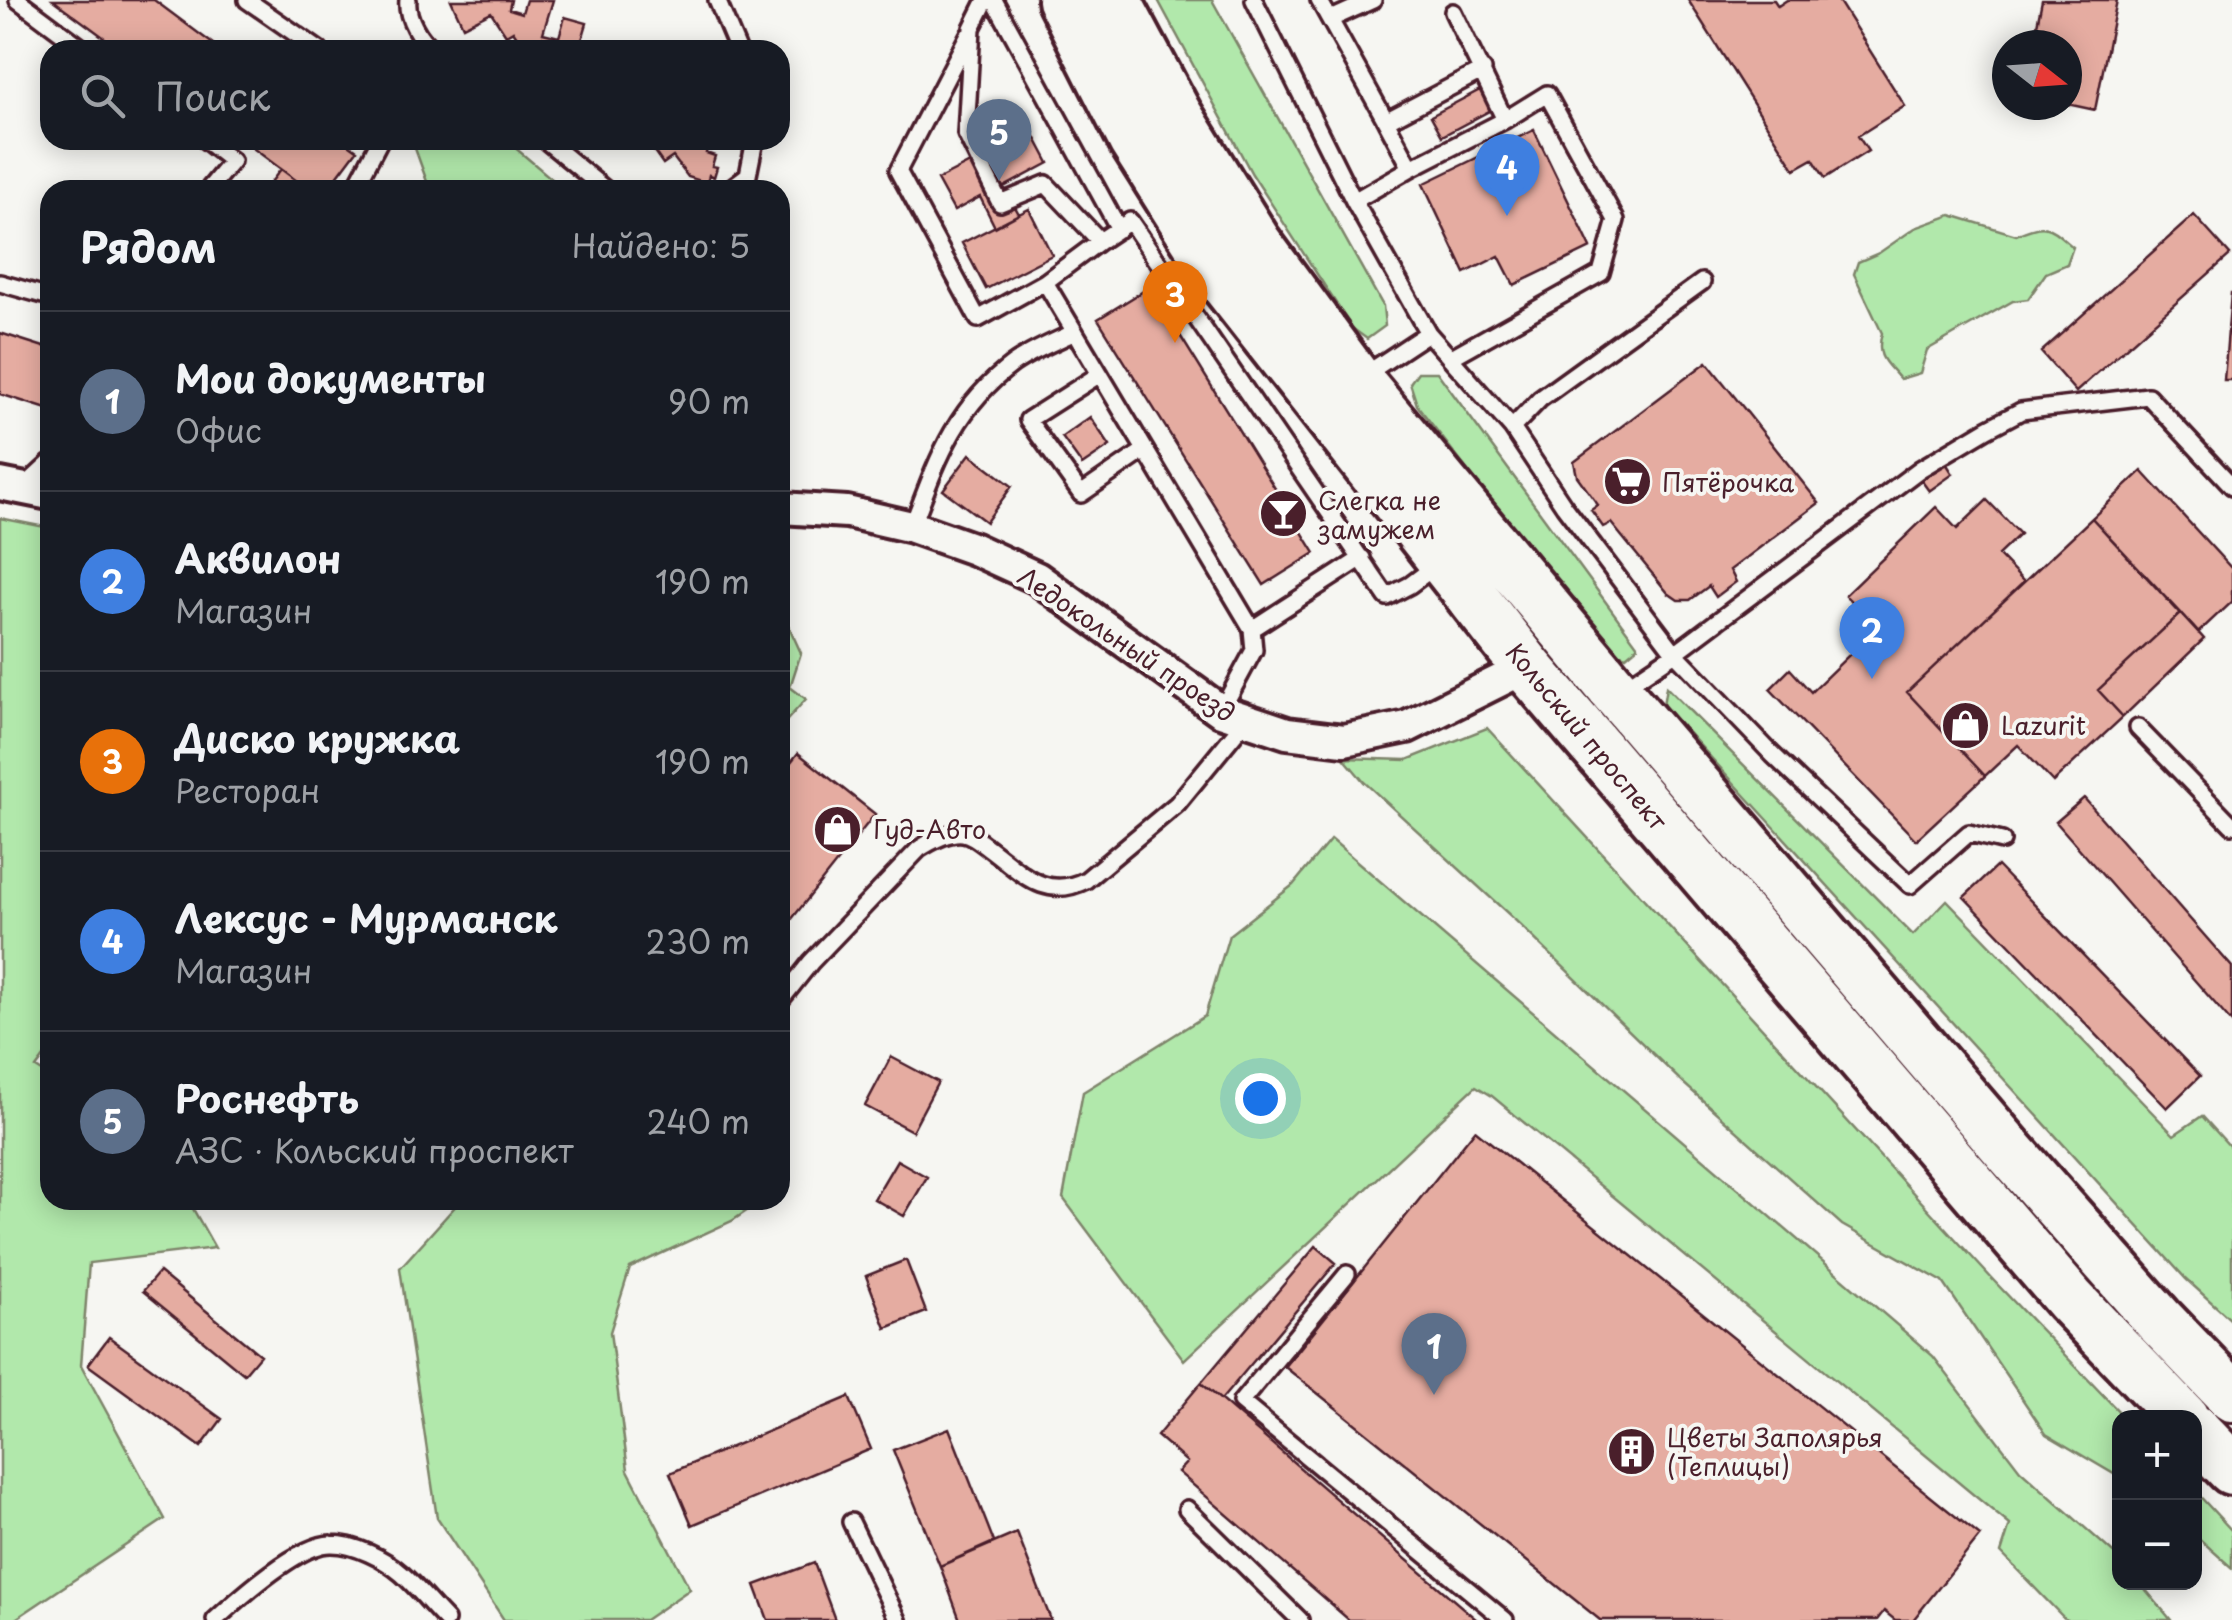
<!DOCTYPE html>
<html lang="ru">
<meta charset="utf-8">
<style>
:root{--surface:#171b24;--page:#242831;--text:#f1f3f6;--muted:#9ea1a6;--line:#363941;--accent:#ea580c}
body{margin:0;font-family:"Playpen Sans",sans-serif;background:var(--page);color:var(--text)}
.controls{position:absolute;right:30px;bottom:30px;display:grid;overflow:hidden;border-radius:20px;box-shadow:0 5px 25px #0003}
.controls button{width:90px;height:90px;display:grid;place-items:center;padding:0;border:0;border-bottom:2px solid var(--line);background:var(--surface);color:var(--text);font:50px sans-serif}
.compass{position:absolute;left:1992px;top:30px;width:90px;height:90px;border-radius:50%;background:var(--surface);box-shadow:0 5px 25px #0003;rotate:107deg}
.you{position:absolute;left:1260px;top:1098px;width:35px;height:35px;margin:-25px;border:8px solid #fff;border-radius:50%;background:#1a73e8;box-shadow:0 0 0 15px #1a73e833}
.badge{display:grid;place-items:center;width:65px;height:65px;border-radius:50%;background:var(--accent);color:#fff;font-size:32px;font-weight:700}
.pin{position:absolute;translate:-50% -82px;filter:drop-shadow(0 2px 5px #0008)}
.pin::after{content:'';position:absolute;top:52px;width:35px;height:30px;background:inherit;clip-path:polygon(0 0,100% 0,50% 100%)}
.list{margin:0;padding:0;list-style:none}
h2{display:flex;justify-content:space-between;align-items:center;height:130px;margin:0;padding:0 40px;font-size:42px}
h2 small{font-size:32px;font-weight:400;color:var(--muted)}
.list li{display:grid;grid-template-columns:65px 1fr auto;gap:30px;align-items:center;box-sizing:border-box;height:180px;padding:0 40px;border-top:2px solid var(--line)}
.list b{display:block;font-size:38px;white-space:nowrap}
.list p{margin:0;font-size:32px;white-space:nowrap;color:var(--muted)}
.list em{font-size:32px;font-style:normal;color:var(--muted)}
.icon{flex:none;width:55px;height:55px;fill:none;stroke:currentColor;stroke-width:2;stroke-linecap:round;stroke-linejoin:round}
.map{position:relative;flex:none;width:2232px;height:1620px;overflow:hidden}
.search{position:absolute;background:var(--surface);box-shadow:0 5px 25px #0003;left:40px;top:40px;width:750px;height:110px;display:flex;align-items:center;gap:25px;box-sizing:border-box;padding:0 35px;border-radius:30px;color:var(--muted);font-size:38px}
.panel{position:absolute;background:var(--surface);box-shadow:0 5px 25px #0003;left:40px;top:180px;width:750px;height:1030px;border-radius:30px}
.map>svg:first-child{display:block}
.green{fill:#b1e8ab;stroke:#7e846b;stroke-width:2.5}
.building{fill:#e5aca1;stroke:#4a1f2b;stroke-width:2.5}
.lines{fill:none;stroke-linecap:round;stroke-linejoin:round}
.service-casing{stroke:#4a1f2b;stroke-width:22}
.minor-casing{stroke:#4a1f2b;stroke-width:38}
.primary-casing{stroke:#4a1f2b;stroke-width:58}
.service{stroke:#f6f6f2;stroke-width:15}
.minor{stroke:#f6f6f2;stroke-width:30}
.primary{stroke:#f6f6f2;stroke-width:50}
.labels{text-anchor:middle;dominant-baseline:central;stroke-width:8;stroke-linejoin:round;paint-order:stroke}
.poi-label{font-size:25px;fill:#4a1f2b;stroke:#f6f6f2;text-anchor:start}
.street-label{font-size:25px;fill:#4a1f2b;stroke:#f6f6f2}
</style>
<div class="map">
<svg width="2232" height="1620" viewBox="0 0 2232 1620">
<rect width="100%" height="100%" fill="#f6f6f2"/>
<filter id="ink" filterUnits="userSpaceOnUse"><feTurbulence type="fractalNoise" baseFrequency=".01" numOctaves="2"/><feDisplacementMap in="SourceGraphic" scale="20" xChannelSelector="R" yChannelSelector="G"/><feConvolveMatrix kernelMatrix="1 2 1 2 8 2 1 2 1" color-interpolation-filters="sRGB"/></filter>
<g filter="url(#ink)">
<path class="green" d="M1158,0H1212L1383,306L1385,326L1367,339L1352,328L1252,174Z
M412,140H506L565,190H430Z
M1951,215L2016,235C2047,221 2048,226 2073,247L2067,264L2046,273L2028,299L2013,301L1927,350L1920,373L1900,379C1887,363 1875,358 1882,333L1854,274L1858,262L1879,253L1915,228Z
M1418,372H1437L1638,646L1626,656L1606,649L1417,405L1410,383Z
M0,518L50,528V1049L36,1068L50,1077V1200H188L215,1248L89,1263L81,1365L165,1519L14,1620H0Z
M780,607L801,653L790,687L806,699L780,728Z
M1666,687L1913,935L1947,900L2174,1135L2202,1116L2232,1149V1321L2186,1279L1663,705Z
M1487,728L1994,1281L2124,1417L2120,1418L2119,1477L2046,1434L1943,1282L1842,1225L1681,1081L1515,920L1364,782L1344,758L1407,760Z
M1331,839L1933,1356L2020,1470L2119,1558L2120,1582L2140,1583L2171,1620H2066L2001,1553L2010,1525L1492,1096L1476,1086L1184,1360L1063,1198L1083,1092L1205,1016L1229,935L1293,885Z
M461,1200H763L732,1221L630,1268L610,1332L628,1470L690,1589L645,1620H504L437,1518L400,1268Z
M2195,1491L2232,1531V1568L2195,1535Z"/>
<path class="building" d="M53,0H154L221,50H121Z
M451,0H511L509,9L522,13L526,0H553L543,33L559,37L565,17L587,23L579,50H537L533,45L526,50L513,31L506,35L491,12L463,26Z
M1688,0H1774L1778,6L1787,0H1838L1905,106L1858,136L1868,151L1825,178L1813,159L1795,169Z
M2042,0H2117L2095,110L2067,104V45H2033Z
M1480,90L1491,110L1442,136L1431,116Z
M1534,130L1591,248L1514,285L1499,256L1465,273L1423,184Z
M1032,131L1049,163L1004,187L1019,214L995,227L980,197L954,211L937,180Z
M242,140H343L357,150L327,190H309Z
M646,140H710L706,153L715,156L712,166L717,167L714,177L709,175L707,183L688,177L673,157L663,164Z
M281,169L309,190H265Z
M1029,209L1052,255L986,289L962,243Z
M2194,215L2230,255L2076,392L2041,352Z
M1150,287L1315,553L1264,585L1098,319Z
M2231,293H2232V380H2224Z
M0,333L50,349V410L0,394Z
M1707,362L1819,503L1730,570L1736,582L1716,597L1709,586L1690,600H1678L1668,593L1611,523L1603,527L1591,510L1598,505L1577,476L1574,462Z
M1090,417L1110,446L1082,465L1062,437Z
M970,454L1012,486L986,522L943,490Z
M1946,463L1953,474L1929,491L1921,480Z
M2142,471L2232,569V601L2198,633L2092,518Z
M1987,500L2020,534L1998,555L2024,582L1907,692L1985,776L1916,840L1770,689L1790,669L1811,692L1877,628L1845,595L1936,507L1957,529Z
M2092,518L2181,613L2098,690L2123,717L2053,782L2018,745L1985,776L1907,692Z
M2181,613L2204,639L2123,717L2098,690Z
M798,753L875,814L780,934V776Z
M2084,798L2232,967V1023L2056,822Z
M1997,866L2200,1076L2167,1108L1964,897Z
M891,1057L938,1082L912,1131L865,1106Z
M1475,1130L1980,1536L1913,1620H1895L1884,1611L1877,1620H1600L1285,1367Z
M897,1160L927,1177L904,1216L874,1199Z
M1316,1246L1336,1263L1221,1400L1201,1383Z
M906,1260L926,1312L886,1328L866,1276Z
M159,1272L260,1355L244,1374L143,1291Z
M109,1337L222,1419L201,1447L88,1365Z
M1201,1383L1221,1400L1477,1620H1349L1178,1472L1187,1462L1157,1436Z
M849,1397L871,1449L692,1525L670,1473Z
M949,1428L994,1542L940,1566L893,1450Z
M1017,1533L1051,1620H960L940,1566Z
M814,1563L835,1620H768L755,1585Z"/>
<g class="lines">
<defs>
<path id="service" d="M18,0L85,50
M247,0L319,50
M408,0C406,17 419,39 433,50
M717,0L738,50
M986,0L972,28L966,134L1000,203L1046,184L1100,241L1130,221L1387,597L1410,585L1438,564
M994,0L1119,229
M1254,0L1354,201L1428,333L1360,378
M1319,0L1386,121L1483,70
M1331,19L1373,0
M968,36L898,171L978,319L1045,282L1100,241
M205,140L232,161L208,190
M545,140L606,190
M1411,168L1505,120
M354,190L380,140
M728,190L748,175L755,140
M1354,201L1411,168L1386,121
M1045,282L1252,629
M1702,282L1540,399L1512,428L1564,506L1675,653L1920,469L1987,429L2021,411L2148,396L2232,486
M0,283L50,297
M1428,333L1512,428
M1450,358L1601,273L1616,220L1547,94L1505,120L1453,12
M1100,374L1028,420L1081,494L1145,450
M23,488L50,463
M912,527C937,461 954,408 1013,364C1031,351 1054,342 1075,332
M1623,688L1675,653L1773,755L1910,885L1969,833L2002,841
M1221,711L1254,650L1252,629L1362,558
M2138,728L2232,825
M780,1001L811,962L919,849C930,842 948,831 963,833C972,834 982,843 990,849C1022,873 1045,901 1086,880L1177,804L1245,721
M1347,1274L1241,1402L1505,1620
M1187,1509L1300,1620
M851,1522L898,1620
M215,1620C238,1599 300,1543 332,1544C355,1544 385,1559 402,1574C418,1588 431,1605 446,1620"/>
<path id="minor" d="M0,484L50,494
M780,508L847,512L912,527L974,549L1037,578L1221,711L1287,733L1344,740L1407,727L1527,667"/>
<path id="primary" d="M1063,0L1134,140L1219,275L1527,667L2070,1300L2183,1418
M1115,0L1176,114L1256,243L1357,381L1616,692L2012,1154L2158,1319L2232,1396
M2194,1430L2232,1469"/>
</defs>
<use href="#service" class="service-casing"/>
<use href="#minor" class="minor-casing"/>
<use href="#primary" class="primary-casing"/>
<use href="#service" class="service"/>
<use href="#minor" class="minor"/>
<use href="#primary" class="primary"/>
</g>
</g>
<defs>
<symbol id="supermarket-disc" viewBox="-11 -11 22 22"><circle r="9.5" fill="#4a1f2b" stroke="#f6f6f2"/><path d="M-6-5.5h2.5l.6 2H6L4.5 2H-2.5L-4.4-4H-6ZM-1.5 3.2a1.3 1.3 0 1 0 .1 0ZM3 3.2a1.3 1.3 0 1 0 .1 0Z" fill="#fff"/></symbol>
<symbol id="bar-disc" viewBox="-11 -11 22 22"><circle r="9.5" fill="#4a1f2b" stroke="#f6f6f2"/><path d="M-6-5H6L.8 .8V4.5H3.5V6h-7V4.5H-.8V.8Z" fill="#fff"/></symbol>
<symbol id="shop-disc" viewBox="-11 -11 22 22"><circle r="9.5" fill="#4a1f2b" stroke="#f6f6f2"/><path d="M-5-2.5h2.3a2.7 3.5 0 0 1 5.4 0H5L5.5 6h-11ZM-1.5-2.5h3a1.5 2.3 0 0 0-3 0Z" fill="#fff"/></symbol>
<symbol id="building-disc" viewBox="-11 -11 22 22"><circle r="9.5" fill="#4a1f2b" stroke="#f6f6f2"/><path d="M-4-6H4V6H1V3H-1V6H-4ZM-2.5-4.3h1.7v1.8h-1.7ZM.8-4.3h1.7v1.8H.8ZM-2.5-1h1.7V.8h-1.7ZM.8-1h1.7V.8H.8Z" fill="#fff"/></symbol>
</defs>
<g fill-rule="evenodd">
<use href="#supermarket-disc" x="1600" y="454" width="55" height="55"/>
<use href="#bar-disc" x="1256" y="486" width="55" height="55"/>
<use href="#shop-disc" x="1938" y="698" width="55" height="55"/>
<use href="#shop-disc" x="810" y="802" width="55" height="55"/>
<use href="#building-disc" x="1604" y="1424" width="55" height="55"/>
</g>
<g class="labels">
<g class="poi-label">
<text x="1662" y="482">Пятёрочка</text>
<text x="1318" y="500">Слегка не<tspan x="1318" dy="29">замужем</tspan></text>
<text x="2001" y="725">Lazurit</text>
<text x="873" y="829">Гуд-Авто</text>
<text x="1667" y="1437">Цветы Заполярья<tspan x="1667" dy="29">(Теплицы)</tspan></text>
</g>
<g class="street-label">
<text transform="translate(1127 644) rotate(34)">Ледокольный проезд</text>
<text transform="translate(1587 736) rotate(50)">Кольский проспект</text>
</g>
</g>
</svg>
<div class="controls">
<button>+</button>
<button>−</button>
</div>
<svg class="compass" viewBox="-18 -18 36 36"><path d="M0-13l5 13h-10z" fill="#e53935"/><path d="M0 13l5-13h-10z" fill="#9ea1a6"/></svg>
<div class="you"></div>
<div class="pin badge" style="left:1434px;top:1395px;background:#5c6f8a">1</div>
<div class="pin badge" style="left:1872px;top:679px;background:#3f7fe0">2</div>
<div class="pin badge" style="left:1175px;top:343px;background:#e8710a">3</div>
<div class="pin badge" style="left:1507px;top:216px;background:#3f7fe0">4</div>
<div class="pin badge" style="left:999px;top:181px;background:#5c6f8a">5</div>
<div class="search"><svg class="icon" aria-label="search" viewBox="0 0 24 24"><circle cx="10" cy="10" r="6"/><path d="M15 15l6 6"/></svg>Поиск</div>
<section class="panel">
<h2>Рядом<small>Найдено: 5</small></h2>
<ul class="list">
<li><span class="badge" style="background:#5c6f8a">1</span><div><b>Мои документы</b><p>Офис</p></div><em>90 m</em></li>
<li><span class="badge" style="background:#3f7fe0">2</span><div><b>Аквилон</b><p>Магазин</p></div><em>190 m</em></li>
<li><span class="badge" style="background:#e8710a">3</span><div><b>Диско кружка</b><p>Ресторан</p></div><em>190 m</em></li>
<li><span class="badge" style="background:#3f7fe0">4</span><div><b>Лексус - Мурманск</b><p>Магазин</p></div><em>230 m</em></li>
<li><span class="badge" style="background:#5c6f8a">5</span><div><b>Роснефть</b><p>АЗС · Кольский проспект</p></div><em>240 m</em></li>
</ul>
</section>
</div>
